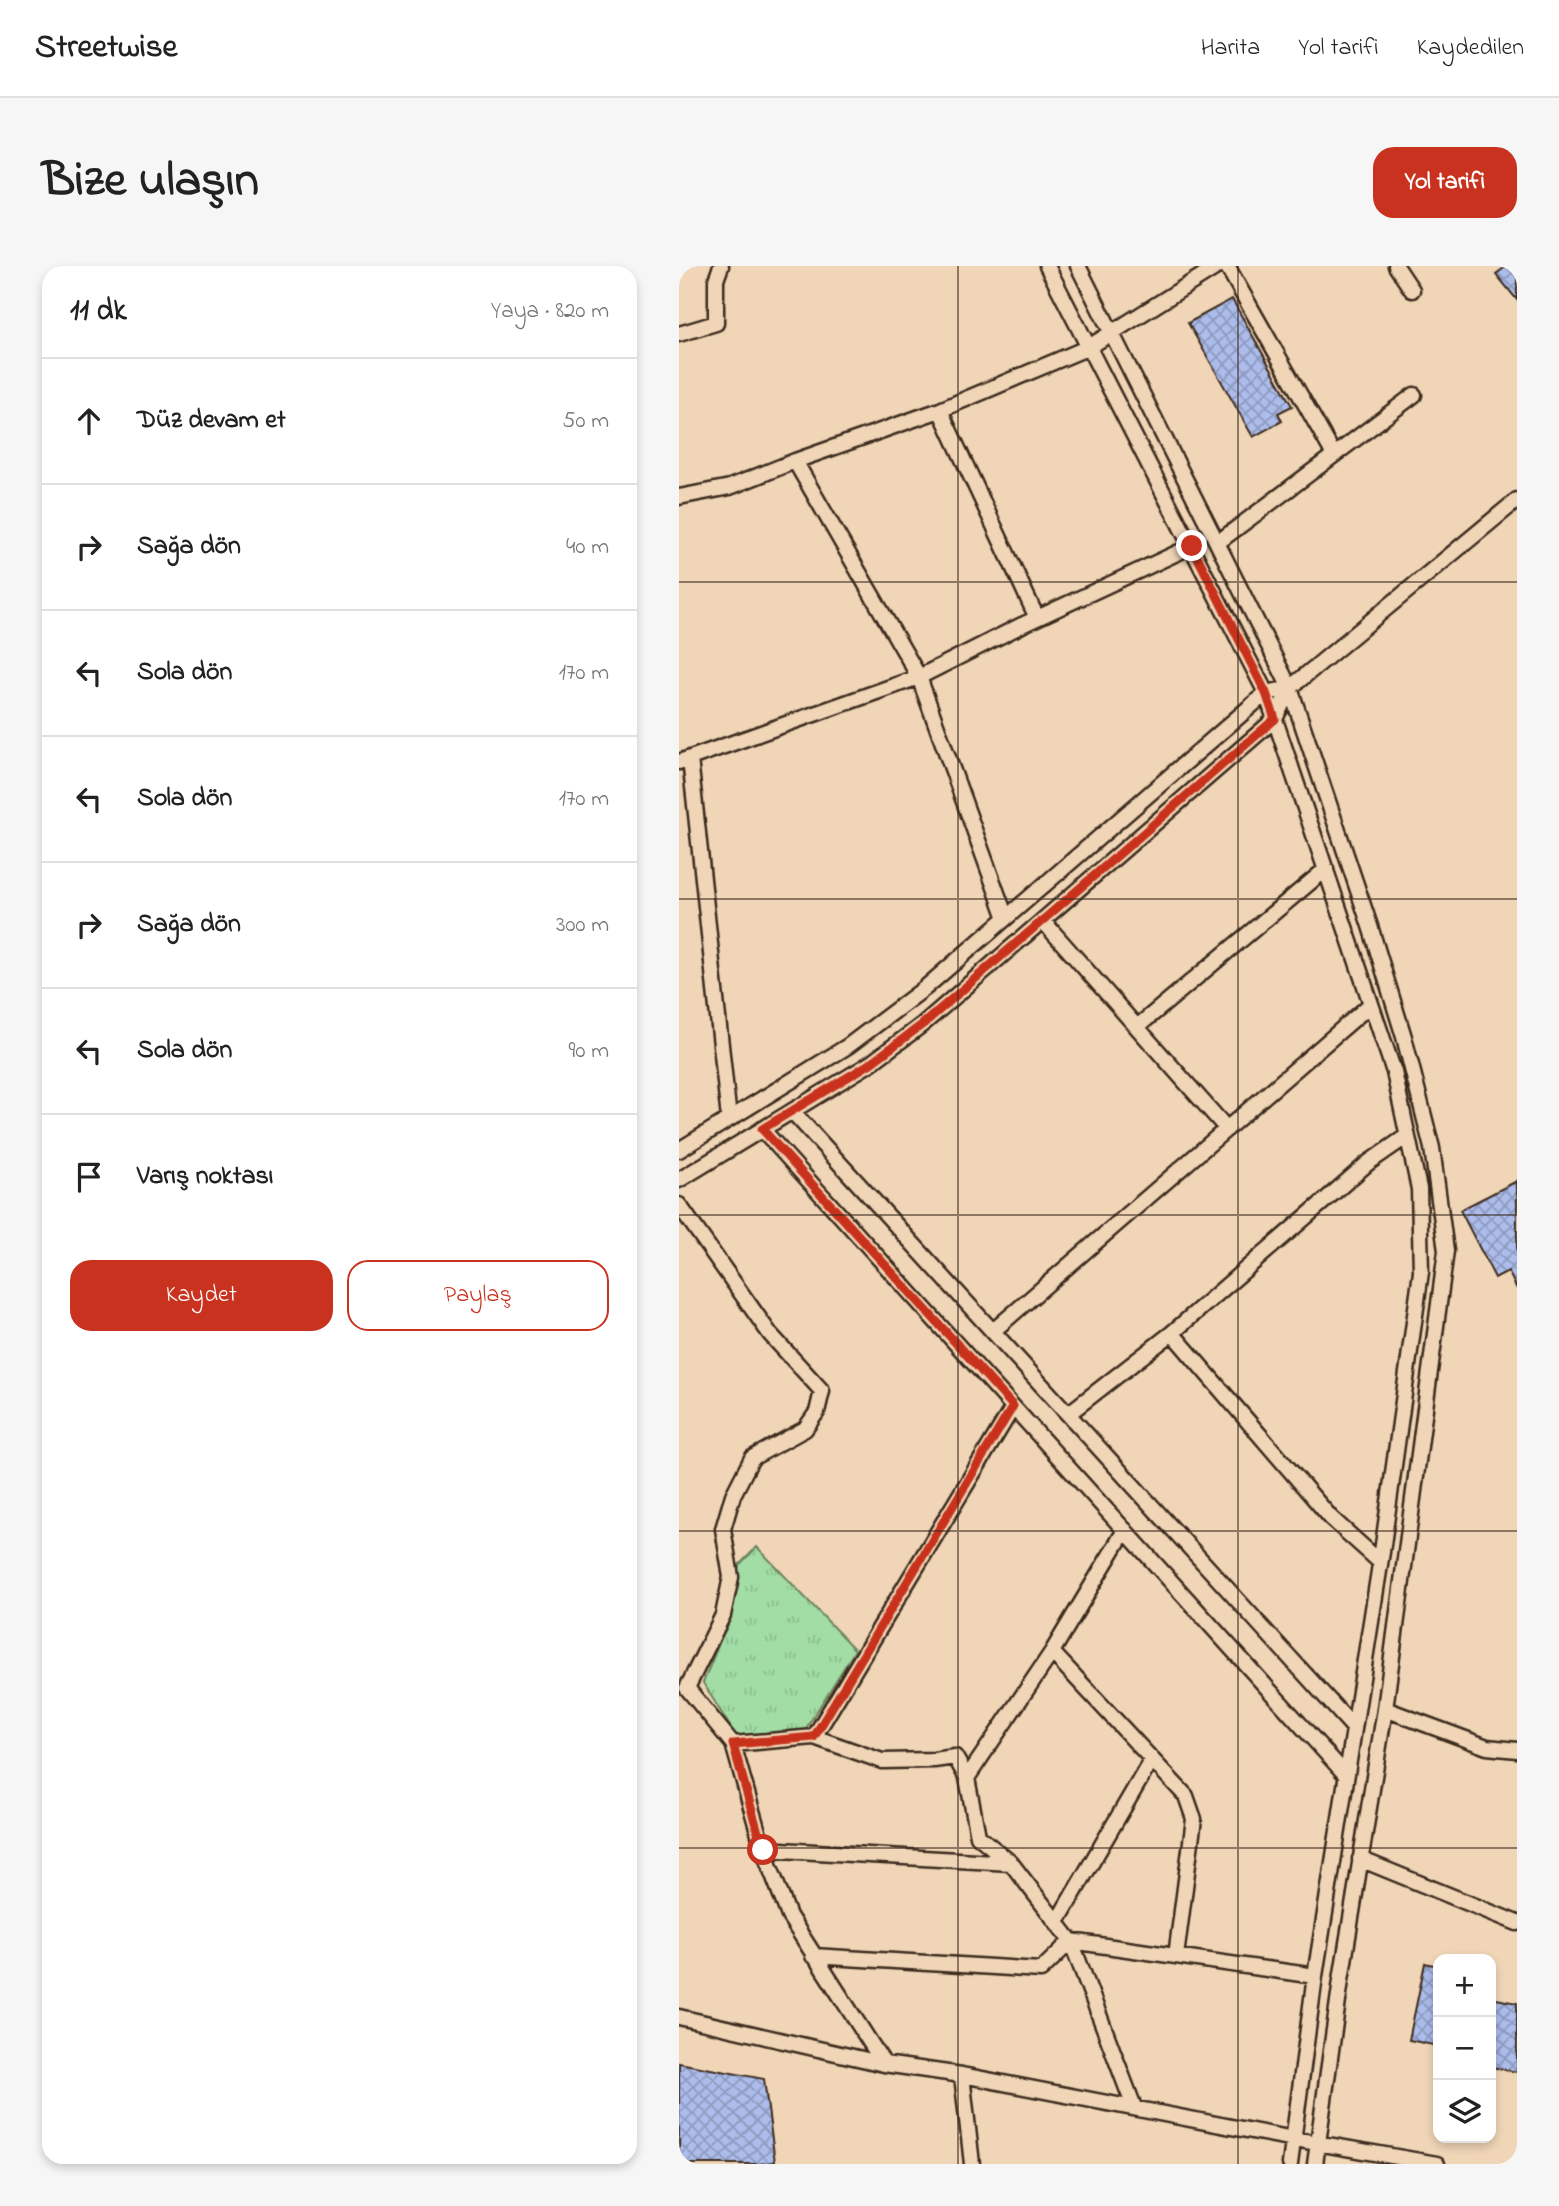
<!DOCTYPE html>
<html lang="tr">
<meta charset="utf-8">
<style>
:root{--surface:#fff;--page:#f6f6f6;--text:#222;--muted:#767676;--line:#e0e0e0;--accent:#c8321e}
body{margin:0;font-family:"Indie Flower",sans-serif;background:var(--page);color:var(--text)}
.controls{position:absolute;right:21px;bottom:21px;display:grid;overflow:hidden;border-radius:14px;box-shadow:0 4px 10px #0003}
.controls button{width:63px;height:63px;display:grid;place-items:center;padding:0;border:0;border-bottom:2px solid var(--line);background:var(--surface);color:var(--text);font:35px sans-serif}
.stop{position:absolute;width:21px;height:21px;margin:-16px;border:5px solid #c8321e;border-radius:50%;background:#fff}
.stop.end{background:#c8321e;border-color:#fff;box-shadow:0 2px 7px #0008}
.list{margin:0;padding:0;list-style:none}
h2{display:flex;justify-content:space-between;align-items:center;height:91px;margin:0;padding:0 28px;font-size:30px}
h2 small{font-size:23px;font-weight:400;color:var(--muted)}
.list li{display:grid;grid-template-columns:46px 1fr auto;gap:21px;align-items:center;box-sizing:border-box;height:126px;padding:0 28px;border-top:2px solid var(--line)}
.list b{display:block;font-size:26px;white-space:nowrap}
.list em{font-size:23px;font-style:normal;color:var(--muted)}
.actions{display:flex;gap:14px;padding:21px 28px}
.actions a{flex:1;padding:16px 0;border:2px solid var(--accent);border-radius:21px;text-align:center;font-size:24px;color:var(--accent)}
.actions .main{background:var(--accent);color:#fff}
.icon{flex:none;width:38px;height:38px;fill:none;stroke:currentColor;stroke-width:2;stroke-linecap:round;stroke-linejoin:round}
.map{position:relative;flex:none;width:838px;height:1898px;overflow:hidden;border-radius:21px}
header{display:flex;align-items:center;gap:42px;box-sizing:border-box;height:98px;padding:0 35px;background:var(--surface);border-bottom:2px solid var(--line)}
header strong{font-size:33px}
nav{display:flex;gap:38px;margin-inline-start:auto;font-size:24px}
.intro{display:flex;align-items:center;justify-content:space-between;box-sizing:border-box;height:168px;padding:0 42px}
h1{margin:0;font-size:49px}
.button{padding:18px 32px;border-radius:21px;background:var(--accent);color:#fff;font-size:24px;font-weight:700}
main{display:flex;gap:42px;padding:0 42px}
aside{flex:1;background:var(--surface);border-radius:21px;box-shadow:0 4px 10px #0003}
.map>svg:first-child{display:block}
.grass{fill:url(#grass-tufts);stroke:#6e8461;stroke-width:2}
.building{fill:url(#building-cross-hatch);stroke:#3b2a1e;stroke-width:2}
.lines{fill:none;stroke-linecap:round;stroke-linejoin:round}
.minor-casing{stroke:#3b2a1e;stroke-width:19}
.minor{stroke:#f0d6b7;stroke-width:14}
.route{stroke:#c8321e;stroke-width:9}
.grid{fill:none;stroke:#3b2a1e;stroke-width:2;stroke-opacity:0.55}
</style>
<header>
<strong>Streetwise</strong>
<nav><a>Harita</a><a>Yol tarifi</a><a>Kaydedilen</a></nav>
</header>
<div class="intro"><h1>Bize ulaşın</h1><a class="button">Yol tarifi</a></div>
<main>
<aside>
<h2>11 dk<small>Yaya · 820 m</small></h2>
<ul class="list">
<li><svg class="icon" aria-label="ahead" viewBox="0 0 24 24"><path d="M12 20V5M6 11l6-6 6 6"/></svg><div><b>Düz devam et</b></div><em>50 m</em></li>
<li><svg class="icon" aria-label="right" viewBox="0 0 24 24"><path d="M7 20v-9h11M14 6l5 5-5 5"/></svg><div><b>Sağa dön</b></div><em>40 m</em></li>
<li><svg class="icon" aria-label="left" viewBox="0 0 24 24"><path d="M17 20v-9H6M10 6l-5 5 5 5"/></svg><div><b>Sola dön</b></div><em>170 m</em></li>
<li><svg class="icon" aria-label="left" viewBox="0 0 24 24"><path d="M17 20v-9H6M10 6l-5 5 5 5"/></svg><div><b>Sola dön</b></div><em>170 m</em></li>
<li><svg class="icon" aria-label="right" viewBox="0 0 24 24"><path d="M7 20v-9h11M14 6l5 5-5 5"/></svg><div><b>Sağa dön</b></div><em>300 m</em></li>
<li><svg class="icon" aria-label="left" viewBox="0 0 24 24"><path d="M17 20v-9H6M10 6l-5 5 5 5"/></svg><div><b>Sola dön</b></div><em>90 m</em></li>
<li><svg class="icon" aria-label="arrive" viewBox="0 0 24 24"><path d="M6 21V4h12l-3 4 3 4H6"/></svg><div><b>Varış noktası</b></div></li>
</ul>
<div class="actions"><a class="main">Kaydet</a><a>Paylaş</a></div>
</aside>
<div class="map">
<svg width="838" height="1898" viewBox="0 0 838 1898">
<defs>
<pattern id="grass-tufts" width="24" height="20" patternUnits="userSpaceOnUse" patternTransform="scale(1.75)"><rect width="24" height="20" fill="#a1dda4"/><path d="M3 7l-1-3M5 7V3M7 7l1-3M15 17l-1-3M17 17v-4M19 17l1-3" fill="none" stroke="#8cbe8d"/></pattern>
<pattern id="building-cross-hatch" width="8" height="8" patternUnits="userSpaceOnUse" patternTransform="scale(1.75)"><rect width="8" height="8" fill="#acbceb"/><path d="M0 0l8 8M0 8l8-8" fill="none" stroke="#8d99be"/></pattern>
</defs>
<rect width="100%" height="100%" fill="#f0d6b7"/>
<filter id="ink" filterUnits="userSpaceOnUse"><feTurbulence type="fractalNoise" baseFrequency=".0143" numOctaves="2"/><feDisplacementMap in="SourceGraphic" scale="14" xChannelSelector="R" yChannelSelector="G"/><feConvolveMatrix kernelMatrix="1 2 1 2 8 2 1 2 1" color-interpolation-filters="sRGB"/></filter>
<g filter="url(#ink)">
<path class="grass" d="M78,1281L176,1384L126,1464L57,1470L24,1417L53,1345L60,1299Z"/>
<path class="building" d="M828,0H838V34L817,8Z
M553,33L613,140L599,147L603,155L574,171L509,57Z
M838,915V1023L829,1005L816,1012L781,944Z
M746,1697L759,1700V1780L730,1774Z
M812,1732L838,1737V1806L812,1801Z
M0,1797L85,1813L96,1896L80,1898H0Z"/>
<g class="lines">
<defs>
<path id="minor" d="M368,0L587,427L715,806L740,923L742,1006L703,1286L636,1710L611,1898
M399,0L611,422L691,660L725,771L753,882L767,985L706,1443L662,1714L636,1898
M548,0L655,189
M717,0L733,24
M0,68L37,57V14L42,0
M261,144L358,352
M116,195L240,411L327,652
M0,231L51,221L116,195L261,144L410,81L539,0
M538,277L735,129
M11,493L50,853
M0,496L240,411L343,359L513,280
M364,655L548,863
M458,761L647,603
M113,845L675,1462
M83,863L667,1509
M0,884L169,780L246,722L587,427L611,422
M0,914L192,797L244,758L596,453L611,422L838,234
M0,939L91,1068L143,1125L138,1146L126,1163L73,1192L54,1229L44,1263L52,1311L44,1349L8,1422L54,1478L84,1583L110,1650L205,1798
M314,1065L692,738
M493,1067L652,1252L701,1296
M389,1148L493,1067L689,897L728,870
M373,1386L507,1530L515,1553L497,1690
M706,1443L808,1481L838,1484
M135,1471L334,1141
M54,1478L135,1471L203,1495L255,1494L276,1491L288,1512L299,1570L332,1597
M288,1512L373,1386L446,1264
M84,1583L332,1597L392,1675L362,1704L134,1690
M681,1593L838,1657
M378,1656L473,1493
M0,1751L205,1798L283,1809L615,1873L758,1898
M283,1809L293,1898
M455,1841L392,1675L636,1710"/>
</defs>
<use href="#minor" class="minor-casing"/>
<use href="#minor" class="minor"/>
</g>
</g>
<g class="lines" filter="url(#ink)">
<path class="route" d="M84,1584L54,1478L135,1471L334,1140L83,863L192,797L244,758L596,453L587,427L513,280"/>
</g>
<path class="grid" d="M279,0V1898M559,0V1898M0,316H838M0,633H838M0,949H838M0,1265H838M0,1582H838"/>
</svg>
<div class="controls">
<button>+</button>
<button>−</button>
<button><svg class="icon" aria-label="layers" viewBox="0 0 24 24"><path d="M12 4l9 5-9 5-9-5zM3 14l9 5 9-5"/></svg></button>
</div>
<div class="stop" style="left:84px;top:1584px"></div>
<div class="stop end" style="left:513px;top:280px"></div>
</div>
</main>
